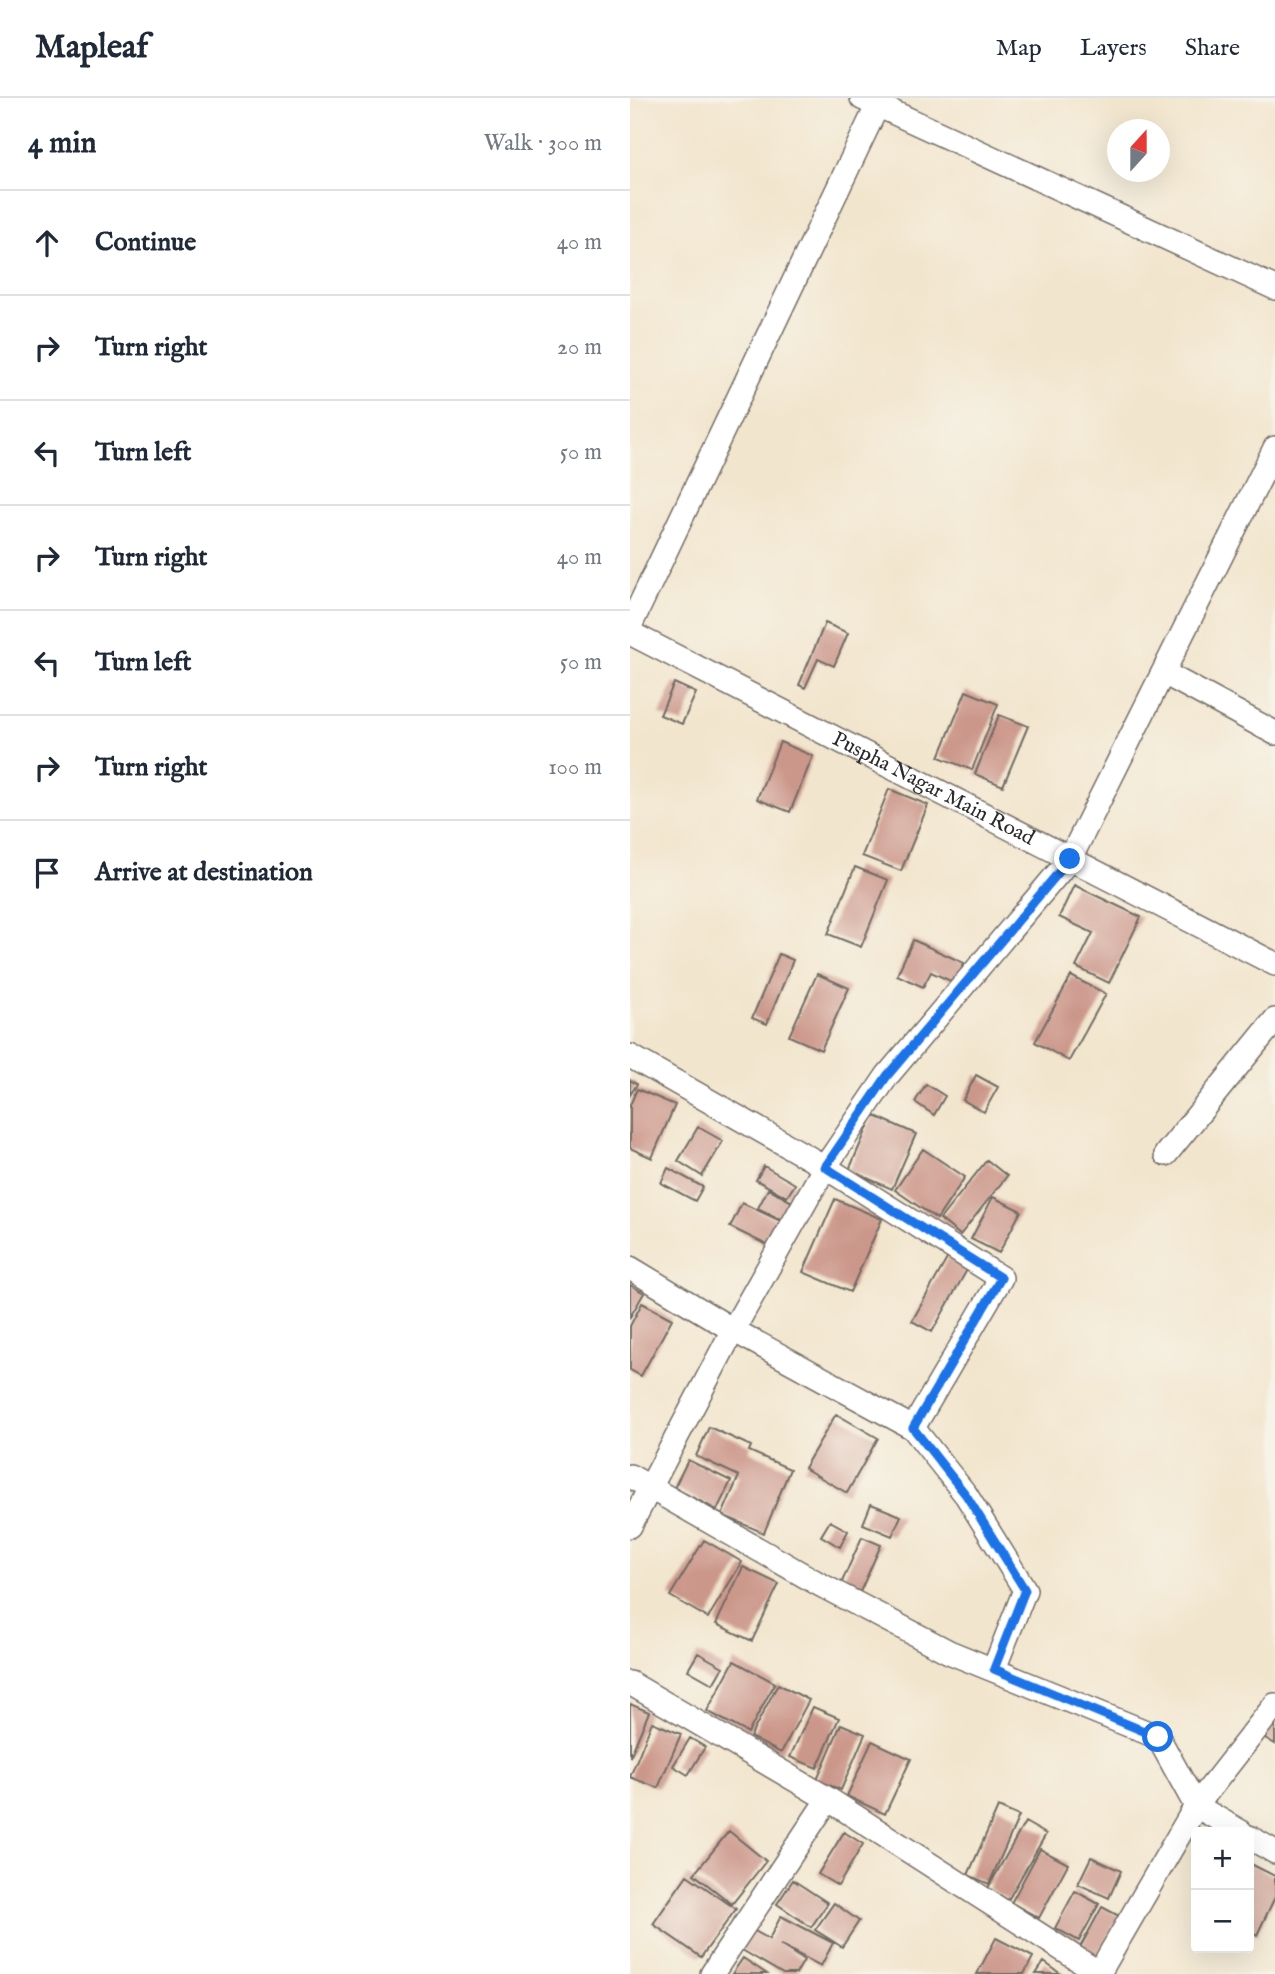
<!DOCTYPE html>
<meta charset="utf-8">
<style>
:root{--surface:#fff;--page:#f6f6f7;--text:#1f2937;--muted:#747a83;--line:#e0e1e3}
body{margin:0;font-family:"IM FELL English",serif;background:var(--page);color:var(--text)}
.controls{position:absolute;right:21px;bottom:21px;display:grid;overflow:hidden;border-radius:7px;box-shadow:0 7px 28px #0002}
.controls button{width:63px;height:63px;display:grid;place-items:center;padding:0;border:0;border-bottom:2px solid var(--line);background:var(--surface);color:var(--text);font:35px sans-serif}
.compass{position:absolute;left:477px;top:21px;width:63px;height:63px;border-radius:50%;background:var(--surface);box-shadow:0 7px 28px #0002;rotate:21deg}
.stop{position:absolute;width:21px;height:21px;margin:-16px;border:5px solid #1a73e8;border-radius:50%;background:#fff}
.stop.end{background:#1a73e8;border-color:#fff;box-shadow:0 2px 7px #0008}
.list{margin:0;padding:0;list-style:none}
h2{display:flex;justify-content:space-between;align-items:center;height:91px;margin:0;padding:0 28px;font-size:30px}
h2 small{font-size:23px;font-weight:400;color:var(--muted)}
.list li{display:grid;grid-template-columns:46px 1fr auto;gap:21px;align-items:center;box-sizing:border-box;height:105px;padding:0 28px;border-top:2px solid var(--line)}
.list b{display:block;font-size:26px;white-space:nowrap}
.list em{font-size:23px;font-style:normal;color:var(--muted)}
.icon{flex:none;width:38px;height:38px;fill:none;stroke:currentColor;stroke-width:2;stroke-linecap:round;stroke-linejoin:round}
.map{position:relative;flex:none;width:645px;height:1876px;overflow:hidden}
header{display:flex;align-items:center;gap:42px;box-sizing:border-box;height:98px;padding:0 35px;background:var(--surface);border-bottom:2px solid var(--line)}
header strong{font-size:33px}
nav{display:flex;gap:38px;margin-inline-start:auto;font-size:24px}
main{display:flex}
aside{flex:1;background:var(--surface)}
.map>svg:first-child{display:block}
.building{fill:#cc978b}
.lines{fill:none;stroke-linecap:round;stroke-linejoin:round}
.minor-casing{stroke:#716c64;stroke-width:26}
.minor{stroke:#fff;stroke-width:23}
.route{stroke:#1a73e8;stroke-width:9}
.labels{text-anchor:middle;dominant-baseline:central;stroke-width:6;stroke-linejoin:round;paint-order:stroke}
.street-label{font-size:21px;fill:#2b2b2b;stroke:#f7f3e8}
</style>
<header>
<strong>Mapleaf</strong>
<nav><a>Map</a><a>Layers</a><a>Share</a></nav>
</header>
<main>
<aside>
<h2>4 min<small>Walk · 300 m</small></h2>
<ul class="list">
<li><svg class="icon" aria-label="ahead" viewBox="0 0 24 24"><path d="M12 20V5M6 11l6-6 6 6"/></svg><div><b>Continue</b></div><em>40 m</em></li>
<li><svg class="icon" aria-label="right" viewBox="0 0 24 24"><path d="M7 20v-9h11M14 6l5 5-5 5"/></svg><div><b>Turn right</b></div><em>20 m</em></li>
<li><svg class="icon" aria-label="left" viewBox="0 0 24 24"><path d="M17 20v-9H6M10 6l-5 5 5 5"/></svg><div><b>Turn left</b></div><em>50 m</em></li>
<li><svg class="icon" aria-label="right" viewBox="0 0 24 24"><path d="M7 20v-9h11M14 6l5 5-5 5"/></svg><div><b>Turn right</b></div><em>40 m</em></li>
<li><svg class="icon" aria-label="left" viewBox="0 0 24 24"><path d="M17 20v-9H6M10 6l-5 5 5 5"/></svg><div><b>Turn left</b></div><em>50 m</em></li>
<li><svg class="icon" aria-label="right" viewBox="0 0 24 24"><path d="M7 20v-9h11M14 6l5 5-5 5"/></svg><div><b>Turn right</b></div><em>100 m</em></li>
<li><svg class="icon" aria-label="arrive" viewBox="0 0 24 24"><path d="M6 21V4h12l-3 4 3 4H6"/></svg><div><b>Arrive at destination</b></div></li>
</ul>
</aside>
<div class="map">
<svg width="645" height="1876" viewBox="0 0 645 1876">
<rect width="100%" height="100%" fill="#f7f3e8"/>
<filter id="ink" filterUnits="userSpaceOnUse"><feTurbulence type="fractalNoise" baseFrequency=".0143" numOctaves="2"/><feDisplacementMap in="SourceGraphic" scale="14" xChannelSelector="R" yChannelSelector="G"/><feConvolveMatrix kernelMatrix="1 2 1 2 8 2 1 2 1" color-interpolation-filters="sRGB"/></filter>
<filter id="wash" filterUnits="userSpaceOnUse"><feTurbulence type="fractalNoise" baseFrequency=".00686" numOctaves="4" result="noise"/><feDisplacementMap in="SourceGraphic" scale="28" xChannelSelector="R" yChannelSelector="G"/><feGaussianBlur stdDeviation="1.57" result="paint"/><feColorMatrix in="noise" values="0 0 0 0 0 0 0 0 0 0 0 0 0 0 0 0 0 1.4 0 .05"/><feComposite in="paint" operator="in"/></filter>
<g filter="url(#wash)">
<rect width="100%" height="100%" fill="#f2e5cd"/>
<g id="blocks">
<path class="building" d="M195,525L218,535L204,568L188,561L175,590L169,587Z
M44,585L66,595L52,626L30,617Z
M336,593L368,606L342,672L309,659Z
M369,617L398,628L373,688L345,676Z
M150,644L183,658L160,714L127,701Z
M259,691L298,707L271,773L232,758Z
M225,769L258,782L231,849L198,836Z
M444,787L511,819L479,885L446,869L463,835L429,819Z
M283,842L334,865L325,885L301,874L293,889L267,877Z
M149,856L163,862L137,926L122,920Z
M187,876L219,890L191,952L159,938Z
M441,878L476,896L439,963L405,944Z
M346,977L368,989L354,1014L333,1002Z
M0,982L7,986L0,997Z
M296,986L315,998L304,1017L285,1004Z
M7,991L45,1007L22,1060L0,1050V1007Z
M243,1017L286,1036L262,1091L219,1072Z
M68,1029L93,1043L72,1078L48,1063Z
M293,1051L335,1079L307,1121L265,1092Z
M357,1062L377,1078L330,1137L310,1121Z
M134,1068L165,1086L157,1099L126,1082Z
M38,1070L73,1089L65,1103L31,1085Z
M138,1091L164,1105L154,1124L128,1110Z
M363,1099L391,1113L369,1155L341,1141Z
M205,1101L252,1121L220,1194L173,1174Z
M112,1105L151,1123L139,1148L100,1129Z
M318,1159L338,1170L302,1234L282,1223Z
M0,1187L14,1195L0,1219Z
M12,1205L42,1221L11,1278L0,1272V1228Z
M206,1316L248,1340L217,1395L174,1370Z
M79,1329L121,1348L119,1353L160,1371L134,1435L92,1417L109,1378L66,1358Z
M58,1362L101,1383L87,1412L44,1390Z
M241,1406L271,1418L262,1438L233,1426Z
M200,1423L218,1433L210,1449L191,1438Z
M232,1439L251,1447L230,1494L211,1486Z
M74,1442L112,1464L78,1520L40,1498Z
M113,1469L149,1486L122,1543L86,1526Z
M68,1555L93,1569L83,1586L58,1572Z
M104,1563L145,1585L118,1635L77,1613Z
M148,1586L179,1602L151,1655L120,1639Z
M0,1606L19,1614L0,1659Z
M183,1609L209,1620L187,1670L160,1659Z
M645,1622V1646L635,1640Z
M22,1624L51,1636L28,1690L0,1679Z
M211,1626L235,1636L211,1692L187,1682Z
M60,1640L75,1649L58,1677L43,1668Z
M242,1643L281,1661L255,1716L217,1698Z
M368,1709L389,1718L359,1786L338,1777Z
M395,1724L416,1736L378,1802L358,1790Z
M99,1733L136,1763L102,1806L64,1776Z
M214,1734L233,1746L208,1788L188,1776Z
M410,1751L438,1766L409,1820L381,1805Z
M461,1759L491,1773L479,1800L448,1786Z
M619,1765L645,1778V1799L627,1837L619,1833Z
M57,1777L106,1811L71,1859L23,1826Z
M163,1782L198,1805L181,1829L147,1806Z
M445,1793L469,1806L449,1843L425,1830Z
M204,1805L229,1823L212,1849L185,1832Z
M472,1809L489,1818L465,1862L448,1853Z
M151,1818L203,1845L191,1868L150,1847L174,1862L166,1876H153L112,1852L123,1832L139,1841Z
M366,1840L403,1859L394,1876H347Z
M113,1860L137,1876H102Z
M414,1864L431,1876H406Z"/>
</g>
</g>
<g filter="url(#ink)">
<use href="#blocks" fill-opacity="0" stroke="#716c64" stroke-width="2"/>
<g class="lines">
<defs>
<g id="minor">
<path d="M232,0L645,190"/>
<path d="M0,528L251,0"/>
<path id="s1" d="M0,535L645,866"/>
<path d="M534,575L645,635"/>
<path d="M0,958L195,1069L371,1180L283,1330"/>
<path d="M536,1056L645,922"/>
<path d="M0,1170L103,1232L283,1330L336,1397L395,1492L364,1571"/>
<path d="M0,1378L189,1486L319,1554L528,1639L566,1708L645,1607"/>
<path d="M0,1428L103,1232L195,1069L257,978L440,761L645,350"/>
<path d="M0,1585L198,1701L469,1875L566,1708L611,1734"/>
<path d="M619,1739L645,1754"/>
<path d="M82,1876L198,1701"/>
</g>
</defs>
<use href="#minor" class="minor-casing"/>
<use href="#minor" class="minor"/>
</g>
</g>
<g class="lines" filter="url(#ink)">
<path class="route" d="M440,761L257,978L195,1069L371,1180L283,1330L336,1397L395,1492L364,1571L528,1639"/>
</g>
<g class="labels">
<g class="street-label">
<text stroke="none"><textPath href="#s1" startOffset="341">Puspha Nagar Main Road</textPath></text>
</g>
</g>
</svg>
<div class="controls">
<button>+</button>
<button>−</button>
</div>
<svg class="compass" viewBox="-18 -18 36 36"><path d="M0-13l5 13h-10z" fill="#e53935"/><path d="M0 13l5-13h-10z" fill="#747a83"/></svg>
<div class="stop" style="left:528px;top:1639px"></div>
<div class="stop end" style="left:440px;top:761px"></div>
</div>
</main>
